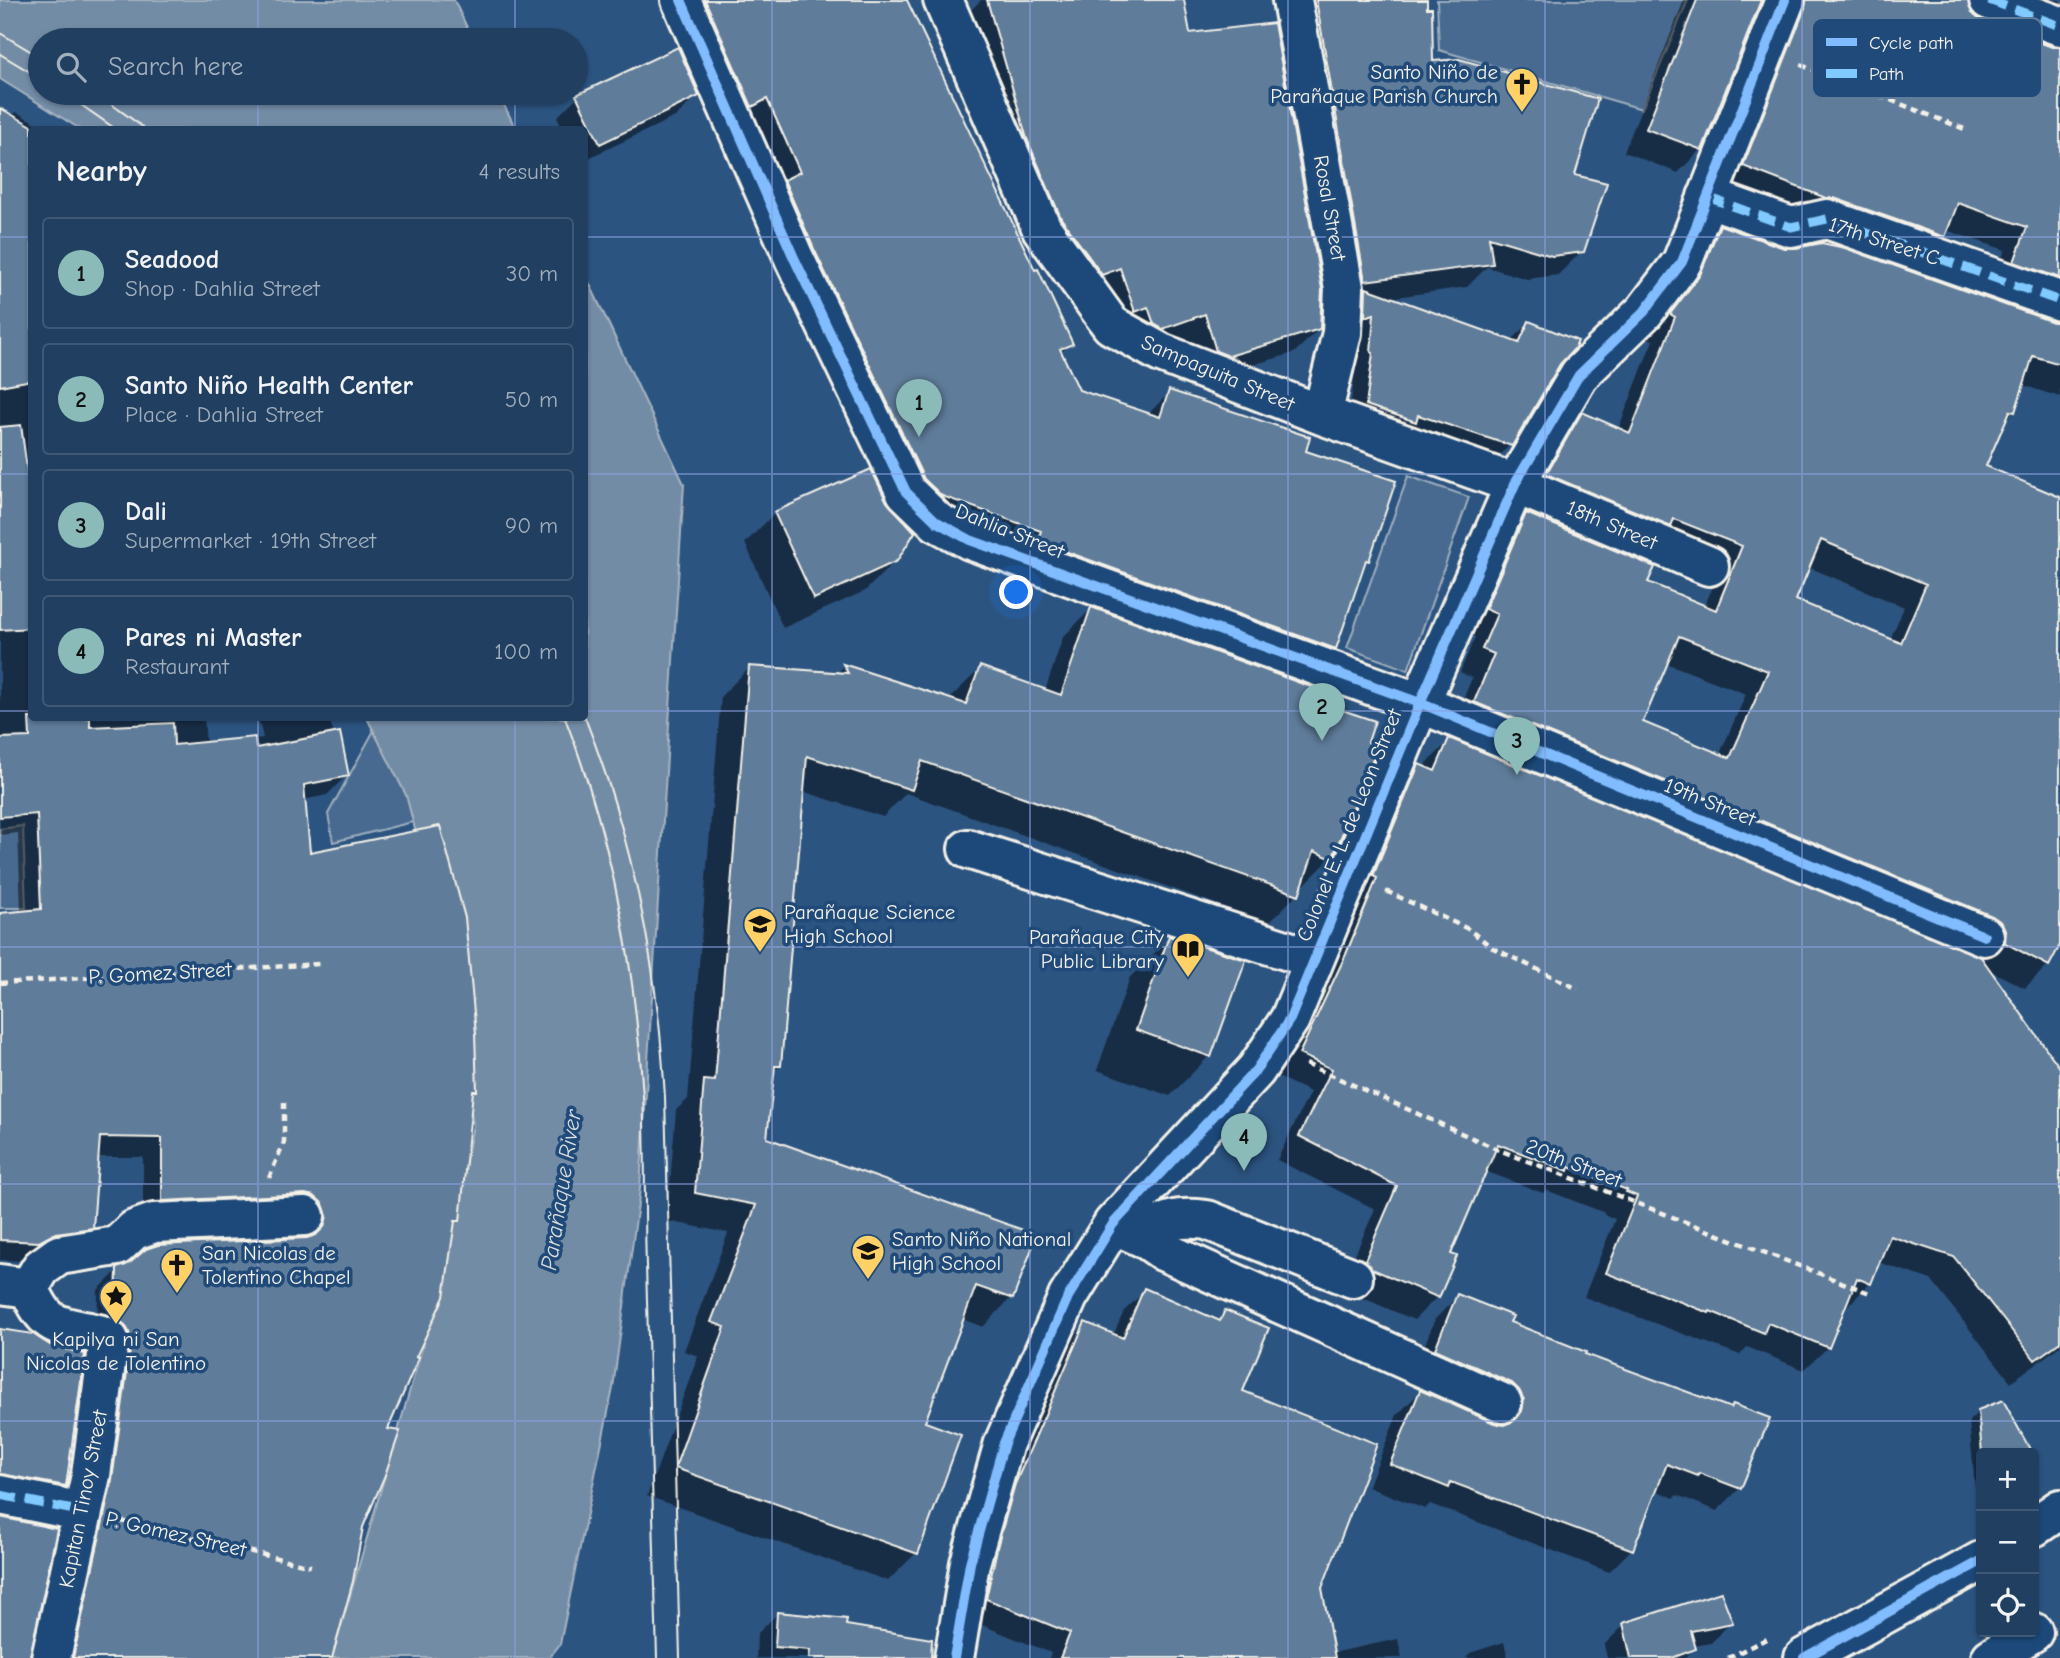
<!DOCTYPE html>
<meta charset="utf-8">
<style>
:root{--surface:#213f61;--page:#2d4a6a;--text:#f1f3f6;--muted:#a2afbd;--line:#3e5876;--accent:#8bbbb9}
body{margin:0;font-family:"Comic Neue",sans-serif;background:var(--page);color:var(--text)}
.controls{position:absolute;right:21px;bottom:21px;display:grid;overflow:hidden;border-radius:7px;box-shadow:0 2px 5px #0004}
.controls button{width:63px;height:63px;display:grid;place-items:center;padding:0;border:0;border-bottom:2px solid var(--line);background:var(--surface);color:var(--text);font:35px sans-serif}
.you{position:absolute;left:1017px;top:593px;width:24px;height:24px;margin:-18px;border:5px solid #fff;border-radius:50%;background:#1a73e8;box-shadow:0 0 0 10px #1a73e833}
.badge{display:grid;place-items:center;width:46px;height:46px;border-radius:50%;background:var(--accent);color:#111;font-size:23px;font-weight:700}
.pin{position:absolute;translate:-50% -58px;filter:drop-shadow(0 2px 4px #0008)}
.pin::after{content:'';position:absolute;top:37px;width:24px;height:21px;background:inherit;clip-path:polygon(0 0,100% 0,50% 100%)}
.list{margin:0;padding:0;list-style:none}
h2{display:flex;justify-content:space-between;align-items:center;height:91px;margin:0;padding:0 28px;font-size:30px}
h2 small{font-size:23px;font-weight:400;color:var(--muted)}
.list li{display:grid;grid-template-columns:46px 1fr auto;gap:21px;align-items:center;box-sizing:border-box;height:112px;margin:0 14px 14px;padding:0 14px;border:2px solid var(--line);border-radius:7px}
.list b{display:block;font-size:26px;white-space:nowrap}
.list p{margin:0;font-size:23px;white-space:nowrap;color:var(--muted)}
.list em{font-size:23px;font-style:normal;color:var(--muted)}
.icon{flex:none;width:38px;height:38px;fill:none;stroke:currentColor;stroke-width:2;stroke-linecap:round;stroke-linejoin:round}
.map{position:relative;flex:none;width:2060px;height:1658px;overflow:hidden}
.search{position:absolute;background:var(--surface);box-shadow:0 2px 5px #0004;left:28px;top:28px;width:560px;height:77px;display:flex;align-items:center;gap:18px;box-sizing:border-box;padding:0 24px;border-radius:38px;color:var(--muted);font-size:26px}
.panel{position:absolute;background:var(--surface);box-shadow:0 2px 5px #0004;left:28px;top:126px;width:560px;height:595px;border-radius:7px}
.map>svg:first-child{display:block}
.green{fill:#496b90;stroke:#9eaebc;stroke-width:2}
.water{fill:#738ca6;stroke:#a7b4c0;stroke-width:2}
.shadow{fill:#0007;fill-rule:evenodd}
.building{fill:#5e7b9a;stroke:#f4f1e8;stroke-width:2;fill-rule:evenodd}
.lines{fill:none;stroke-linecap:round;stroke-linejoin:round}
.minor-casing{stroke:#f4f1e8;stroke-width:44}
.major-casing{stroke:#f4f1e8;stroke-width:44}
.path{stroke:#f4f1e8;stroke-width:4.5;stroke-dasharray:7 5;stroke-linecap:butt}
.minor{stroke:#1f4a7a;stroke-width:38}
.major{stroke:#1f4a7a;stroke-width:38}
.tram{stroke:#f4f1e8;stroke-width:2}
.quiet{stroke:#80caff;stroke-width:9;stroke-dasharray:18 9;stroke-linecap:butt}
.cycleway-casing{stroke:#1f4a7a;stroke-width:15}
.cycleway{stroke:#80bcff;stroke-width:10}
.grid{fill:none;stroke:#88a0e0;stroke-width:2;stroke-opacity:0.55}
.labels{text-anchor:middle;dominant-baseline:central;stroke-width:7;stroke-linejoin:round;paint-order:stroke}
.poi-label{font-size:21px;fill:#f4f1e8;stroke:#1f4a7a;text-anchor:start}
.street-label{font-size:21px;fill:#f4f1e8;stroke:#1f4a7a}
.water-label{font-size:23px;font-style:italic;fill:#dadddb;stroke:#1f4a7a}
.key{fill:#1f4a7a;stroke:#5f7c9b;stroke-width:2}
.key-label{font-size:19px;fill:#f4f1e8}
</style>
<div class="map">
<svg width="2060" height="1658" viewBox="0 0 2060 1658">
<rect width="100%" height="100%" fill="#2c5481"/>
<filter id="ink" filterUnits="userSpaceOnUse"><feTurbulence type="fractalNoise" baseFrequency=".0143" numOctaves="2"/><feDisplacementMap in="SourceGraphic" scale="14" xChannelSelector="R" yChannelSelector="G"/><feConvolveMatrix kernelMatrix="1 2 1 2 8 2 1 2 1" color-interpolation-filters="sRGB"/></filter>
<g filter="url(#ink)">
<path class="green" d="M1437,0H1688L1642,109L1439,50Z
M1408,476L1469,497L1408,670L1347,648Z
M377,725L432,817L333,842L328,814Z
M23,826L26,908H0V829Z"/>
<path class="water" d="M0,0H454L473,40H40V93H498L516,129H80L0,79Z
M585,274L684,484L640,1189L613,1388L560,1644L549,1658H332L445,1269L473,1125L448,955L406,795L367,718H584Z"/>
<path class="shadow" d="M659,0H900L1034,273L1071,343L1060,354L1078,392L1147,415L1170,392L1304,452L1368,561L1362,566L1335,648L1312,671L919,518L671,4Z
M981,0H1182L1189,35L1319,329L1294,353L1204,379L1193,375L1181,337L1139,352L1078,298L962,19Z
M1288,0H1426L1432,63L1573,176L1582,251L1558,275L1527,279L1487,267L1467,287L1389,298L1510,342L1529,323L1559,363L1510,445L1491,464L1348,424L1355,371H1353L1356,331Z
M1684,0H2060V397L2022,385L2014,412L2003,422L1984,467L2060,499V941L2048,965L2025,988L1987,969L2060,1071V1346L2011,1382L1931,1280L1878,1262L1870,1283L1847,1307L1844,1306L1828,1347L1804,1370L1747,1347L1740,1355L1584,1297L1615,1219L1604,1215L1605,1213L1546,1190L1543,1193L1485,1171L1449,1255L1437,1297L1414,1320L1349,1292L1342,1284L1375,1209L1277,1160L1310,1092L1278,1077L1323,979L1396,789L1419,766L1424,768L1426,764L1449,741L1982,962L1983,957L1979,947L1452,725L1472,678L1460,672L1475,637L1463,632L1504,538L1527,515L1646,583L1704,607L1720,570L1525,497L1559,438L1583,415L1618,430L1653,340L1648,338L1677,300L1697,250L1721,227L1784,249L2059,324L2053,309L1992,285L2005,250L1946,230L1944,237L1921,260L1721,189L1770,3L1759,1L1701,149L1678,173L1624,152ZM1966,2H1972L2054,36L2060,49L2053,48L1980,22L1970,15ZM1808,567L1904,607L1890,640L1793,601ZM1666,663L1746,694L1719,756L1641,723Z
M697,95L677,116L584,160V130H563L557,117L577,97Z
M0,110L11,117L16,112L48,130H32V718H204L206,743L263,738L258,718H329L347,775L327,795L303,800L309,854L475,1090L471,1094L458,1220L453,1225L413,1358L385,1431L326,1658H59L97,1338L98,1290L118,1270L307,1239L308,1237L304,1224L143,1220V1157H97L91,1227L71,1247L34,1253L18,1261L0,1260V913L21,912L18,833L0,835ZM119,1273L117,1326H114L115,1276Z
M775,513L896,560L865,591L783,628L745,543Z
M1091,609L1316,703L1331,858L1303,886L1301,885L1297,894L1269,923L906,793L883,817L802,791L780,1066L772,1073L765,1139L1035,1236L1011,1298L983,1327L962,1319L923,1423L916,1553L888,1581L647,1496L698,1356L684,1351L728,1233L667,1221L676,1110L688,1099L721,696L750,667L836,674L844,666L951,701L952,696L981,668L1045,691L1063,637Z
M1170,938L1244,962L1209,1056L1170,1096L1097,1070L1130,977Z
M1145,1291L1216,1322L1225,1312L1240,1392L1320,1587L1332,1653L1398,1639L1402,1658H1049L1051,1653L967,1619L995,1506L1065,1345L1086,1324L1113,1336L1124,1311Z
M1458,1296L1508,1323L1583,1355L1729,1410L1733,1406L1740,1488L1717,1511L1677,1495L1674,1498L1655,1490L1631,1550L1609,1572L1430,1504L1425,1509L1368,1487L1397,1415L1420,1392L1501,1426L1497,1412L1414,1372L1435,1319Z
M0,1328H5L65,1485L45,1505L0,1496Z
M2002,1403L2030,1453H1981V1484L1975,1487L1969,1421L1979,1411Z
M778,1613L844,1627L917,1658H756L757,1634Z
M1731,1622L1711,1643L1693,1646L1694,1649L1685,1658H1607L1604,1645L1624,1625Z
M1504,1642L1508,1658H1466L1470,1653Z"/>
<path class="building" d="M705,0H907L1035,270L1038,269L1073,344L1060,349L1079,390L1160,417L1169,390L1310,437L1306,451L1396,481L1369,561L1366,560L1336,649L1037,541L1041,531L942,496L924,479L814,249L784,180L800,172L767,99L752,107Z
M987,0H1184L1190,33L1274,23L1322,289L1320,329L1229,356L1216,351L1205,314L1163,329L1154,324L1148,307L1135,312L1120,268L1102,275L1061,218L1027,139Z
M1316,0H1427V8H1432L1433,61L1459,59L1598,99L1575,175L1607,183L1584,252L1552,256L1489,237L1493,264L1365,281Z
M1697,0H1761L1702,150L1646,129Z
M1806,0H1968L1972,13L1981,21L2052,47H2060V278L2014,262L2027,227L1958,203L1945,237L1834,198H1826L1743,166L1805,8Z
M678,47L699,96L600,144L576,95Z
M0,108L32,126V380L0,386Z
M1720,225L1784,248H1796L1822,243L1845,248L2053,322H2060V364L2033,356L2015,412L2010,411L1986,466L2060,497V945L2049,966L2005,943L2006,932L2002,923L1992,916L1474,702L1494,654L1482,649L1497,614L1485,609L1526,513L1655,567L1648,582L1716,610L1742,546L1674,519L1671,526L1546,474L1582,412L1630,433L1675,317L1670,314L1700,275ZM1821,540L1926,584L1901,643L1796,600ZM1679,636L1768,671L1730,758L1643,722Z
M1366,288L1519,343L1529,321L1578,341L1575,348L1560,364L1512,446L1418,415L1416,422L1366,405L1373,353L1371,352L1374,314L1365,317Z
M21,425L32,505V628L0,630V427Z
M871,469L887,502L915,532L897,561L814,599L774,512Z
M1091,607L1322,691L1318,702L1375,721L1368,742L1378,747L1332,859L1314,851L1299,895L922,761L912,790L807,756L781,1066H775L767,1138L1037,1235L1013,1299L976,1286L925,1422L961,1435L918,1554L675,1468L725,1327L711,1322L756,1205L695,1193L704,1080L715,1081L749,666L848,673L843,664L966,704L980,666L1061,695Z
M29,718H90V727L173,723L174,745L255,737L256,748L340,732L349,776L304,785L310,852L440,826L465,918L476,1034H475L477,1091H473L460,1221H455L444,1297L416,1357H419L388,1429L400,1431L385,1475L363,1527L353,1581L332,1658H73L112,1480L131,1343L129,1332L125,1325L116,1318L117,1268L131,1262L146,1249L158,1245L307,1238L316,1235L324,1227L327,1216L323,1204L314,1196L305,1194L162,1201V1138L100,1137L93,1228L56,1233L39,1242L0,1240V913L41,909L37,814L0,817V738L30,737Z
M1449,738L1981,957L2060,1068V1342L2035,1360L1954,1257L1890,1236L1871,1284L1857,1278L1829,1348L1768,1323L1764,1333L1710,1311L1709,1313L1606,1273L1637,1196L1626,1192L1627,1190L1569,1167L1568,1171L1498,1144L1451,1254L1457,1256L1439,1298L1372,1269L1365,1260L1397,1186L1299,1136L1332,1069L1299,1054L1346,954L1377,878L1373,876L1419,764L1435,771Z
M1169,936L1246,960L1211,1057L1136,1030Z
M1144,1288L1220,1321L1225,1310L1269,1328L1243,1391L1377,1444L1322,1588L1335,1658H1060L1070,1633L986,1599L998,1544L1015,1484L1085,1322L1123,1338Z
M1457,1294L1513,1316L1510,1322L1586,1352L1585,1354L1731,1408L1733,1404L1770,1418L1741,1489L1699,1473L1698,1476L1667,1464L1633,1550L1451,1482L1449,1488L1390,1464L1420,1390L1494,1423L1504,1425L1514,1421L1522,1411L1524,1400L1519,1390L1512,1383L1435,1349Z
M0,1329L33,1334L50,1345L85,1354L66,1486L0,1474Z
M2003,1400L2032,1453H1982L1978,1410Z
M0,1517L57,1529L30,1658H0Z
M1721,1592L1733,1623L1691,1631L1696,1649L1672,1658H1631L1623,1623Z
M777,1612L847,1619L846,1625L932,1639L931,1658H809L810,1650L775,1647Z"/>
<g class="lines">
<defs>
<path id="minor" d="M681,0L794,258L906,492L937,522L970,540L1420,703L1984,936
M943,0L1042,229L1111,325L1161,353L1322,415L1515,484L1709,566
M1292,0L1344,288L1342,333L1322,415
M1989,0L2060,26
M1707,197L1791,227L1827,219L2060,301
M968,849L1314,959
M1113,1224L1146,1239L1165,1252L1502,1403
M1146,1239C1162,1218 1181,1217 1207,1220L1353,1278
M0,1284L29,1288C45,1323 51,1325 89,1332C97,1334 104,1334 109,1340L91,1475L51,1658
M29,1288L41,1268L59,1255L117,1246L134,1230L154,1223L305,1216
M0,1495L83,1512
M954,1658L970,1563L1004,1443L1068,1297L1113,1224L1256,1070L1290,1019L1420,703L1515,484L1579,375L1644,312L1682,262L1785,0"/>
<path id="major" d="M2034,1527L2060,1509
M1804,1658L1981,1561
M1991,1658L2033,1632"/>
</defs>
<use href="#minor" class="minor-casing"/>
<use href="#major" class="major-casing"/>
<path class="path" d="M1801,65L1967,130
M1386,891L1468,929L1493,948L1578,989
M0,983L320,964
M1306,1064L1499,1150L1872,1294
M269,1178L284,1142V1100
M121,1521L311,1566
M1728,1658L1768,1638"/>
<use href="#minor" class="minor"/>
<use href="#major" class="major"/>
<path class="tram" d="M0,33L40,57
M0,54L40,78
M64,93L117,130
M96,93L147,130
M584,715C620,805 646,911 657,1006C661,1036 663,1066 665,1097L680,1658
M565,718C612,837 635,967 643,1096C646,1152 644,1209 646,1265C649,1396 653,1527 657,1658"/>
<path class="quiet" d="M1989,0L2060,26
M1707,197L1791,227L1827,219L2060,301
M0,1495L83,1512"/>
<defs>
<path id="cycleway" d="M681,0L794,258L906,492L937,522L970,540L1420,703L1984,936
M954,1658L970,1563L1004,1443L1068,1297L1113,1224L1256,1070L1290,1019L1420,703L1515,484L1579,375L1644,312L1682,262L1785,0
M1804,1658L1981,1561"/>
</defs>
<use href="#cycleway" class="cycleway-casing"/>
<use href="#cycleway" class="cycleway"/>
</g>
</g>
<path class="grid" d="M258,0V40M515,0V40M772,0V1658M1030,0V1658M1288,0V1658M1545,0V1658M1802,0V1658M258,93V130M515,93V130M0,237H32M584,237H2060M0,474H32M584,474H2060M0,711H32M584,711H2060M258,718V1658M515,718V1658M0,947H2060M0,1184H2060M0,1421H2060"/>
<defs>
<symbol id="church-pin" viewBox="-11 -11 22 30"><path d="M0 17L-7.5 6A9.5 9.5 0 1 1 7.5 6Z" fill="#ffd166" stroke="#1f4a7a"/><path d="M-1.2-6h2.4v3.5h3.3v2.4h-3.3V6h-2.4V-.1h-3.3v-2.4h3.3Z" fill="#111"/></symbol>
<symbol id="school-pin" viewBox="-11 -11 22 30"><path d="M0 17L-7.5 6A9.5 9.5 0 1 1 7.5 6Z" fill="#ffd166" stroke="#1f4a7a"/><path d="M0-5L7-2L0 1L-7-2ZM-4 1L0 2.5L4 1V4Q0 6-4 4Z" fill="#111"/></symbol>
<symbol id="library-pin" viewBox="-11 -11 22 30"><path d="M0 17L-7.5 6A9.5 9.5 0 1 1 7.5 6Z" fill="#ffd166" stroke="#1f4a7a"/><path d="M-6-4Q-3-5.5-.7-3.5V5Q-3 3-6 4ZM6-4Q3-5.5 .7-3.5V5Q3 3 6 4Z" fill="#111"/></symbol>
<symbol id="sight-pin" viewBox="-11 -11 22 30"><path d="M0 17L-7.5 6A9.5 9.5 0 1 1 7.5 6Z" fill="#ffd166" stroke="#1f4a7a"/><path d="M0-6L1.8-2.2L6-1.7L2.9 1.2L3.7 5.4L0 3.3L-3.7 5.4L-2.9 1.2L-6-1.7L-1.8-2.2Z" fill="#111"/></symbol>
</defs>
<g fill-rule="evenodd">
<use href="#church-pin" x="1503" y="65" width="38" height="52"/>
<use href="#school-pin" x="741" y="905" width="38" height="52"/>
<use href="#library-pin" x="1169" y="930" width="38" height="52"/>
<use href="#school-pin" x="849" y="1232" width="38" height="52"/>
<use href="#church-pin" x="158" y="1246" width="38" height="52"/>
<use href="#sight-pin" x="97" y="1277" width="38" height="52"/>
</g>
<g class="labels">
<g class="poi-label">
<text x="1498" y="72" text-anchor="end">Santo Niño de<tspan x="1498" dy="24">Parañaque Parish Church</tspan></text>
<text x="784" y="912">Parañaque Science<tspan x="784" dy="24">High School</tspan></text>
<text x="1164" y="937" text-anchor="end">Parañaque City<tspan x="1164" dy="24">Public Library</tspan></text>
<text x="892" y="1239">Santo Niño National<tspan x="892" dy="24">High School</tspan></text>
<text x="202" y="1253">San Nicolas de<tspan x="202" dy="24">Tolentino Chapel</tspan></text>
<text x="116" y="1339" text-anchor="middle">Kapilya ni San<tspan x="116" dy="24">Nicolas de Tolentino</tspan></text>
</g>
<g class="street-label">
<text transform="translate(1330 208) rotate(80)">Rosal Street</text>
<text transform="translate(1884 241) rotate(18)">17th Street C</text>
<text transform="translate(1218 373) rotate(23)">Sampaguita Street</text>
<text transform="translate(1612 525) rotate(23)">18th Street</text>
<text transform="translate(1010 531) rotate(22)">Dahlia Street</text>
<text transform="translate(1710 802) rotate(22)">19th Street</text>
<text transform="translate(1349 825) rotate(-68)">Colonel E. L. de Leon Street</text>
<text transform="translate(160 973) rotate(-3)">P. Gomez Street</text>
<text transform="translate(1574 1163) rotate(21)">20th Street</text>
<text transform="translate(83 1499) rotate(-79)">Kapitan Tinoy Street</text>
<text transform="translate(176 1534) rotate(13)">P. Gomez Street</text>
</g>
<g class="water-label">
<text transform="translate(561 1190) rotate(-81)">Parañaque River</text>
</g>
</g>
<rect x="1812" y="18" width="230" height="80" rx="10" class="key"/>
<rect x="1826" y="38" width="31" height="8" fill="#80bcff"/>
<rect x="1826" y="69" width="31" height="9" fill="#80caff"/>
<g class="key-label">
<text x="1869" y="49">Cycle path</text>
<text x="1869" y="80">Path</text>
</g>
</svg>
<div class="controls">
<button>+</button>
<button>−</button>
<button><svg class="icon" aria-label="locate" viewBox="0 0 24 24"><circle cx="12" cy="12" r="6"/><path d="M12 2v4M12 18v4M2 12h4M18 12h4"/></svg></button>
</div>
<div class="you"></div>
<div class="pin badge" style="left:919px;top:437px">1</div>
<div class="pin badge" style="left:1322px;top:741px">2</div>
<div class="pin badge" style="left:1517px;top:775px">3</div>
<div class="pin badge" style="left:1244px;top:1171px">4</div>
<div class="search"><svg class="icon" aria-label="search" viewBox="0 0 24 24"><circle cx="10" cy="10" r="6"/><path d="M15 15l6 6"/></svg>Search here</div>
<section class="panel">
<h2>Nearby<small>4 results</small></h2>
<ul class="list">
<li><span class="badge">1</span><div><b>Seadood</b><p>Shop · Dahlia Street</p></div><em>30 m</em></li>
<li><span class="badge">2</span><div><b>Santo Niño Health Center</b><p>Place · Dahlia Street</p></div><em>50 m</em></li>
<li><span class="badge">3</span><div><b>Dali</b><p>Supermarket · 19th Street</p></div><em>90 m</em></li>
<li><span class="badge">4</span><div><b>Pares ni Master</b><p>Restaurant</p></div><em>100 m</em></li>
</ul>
</section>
</div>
